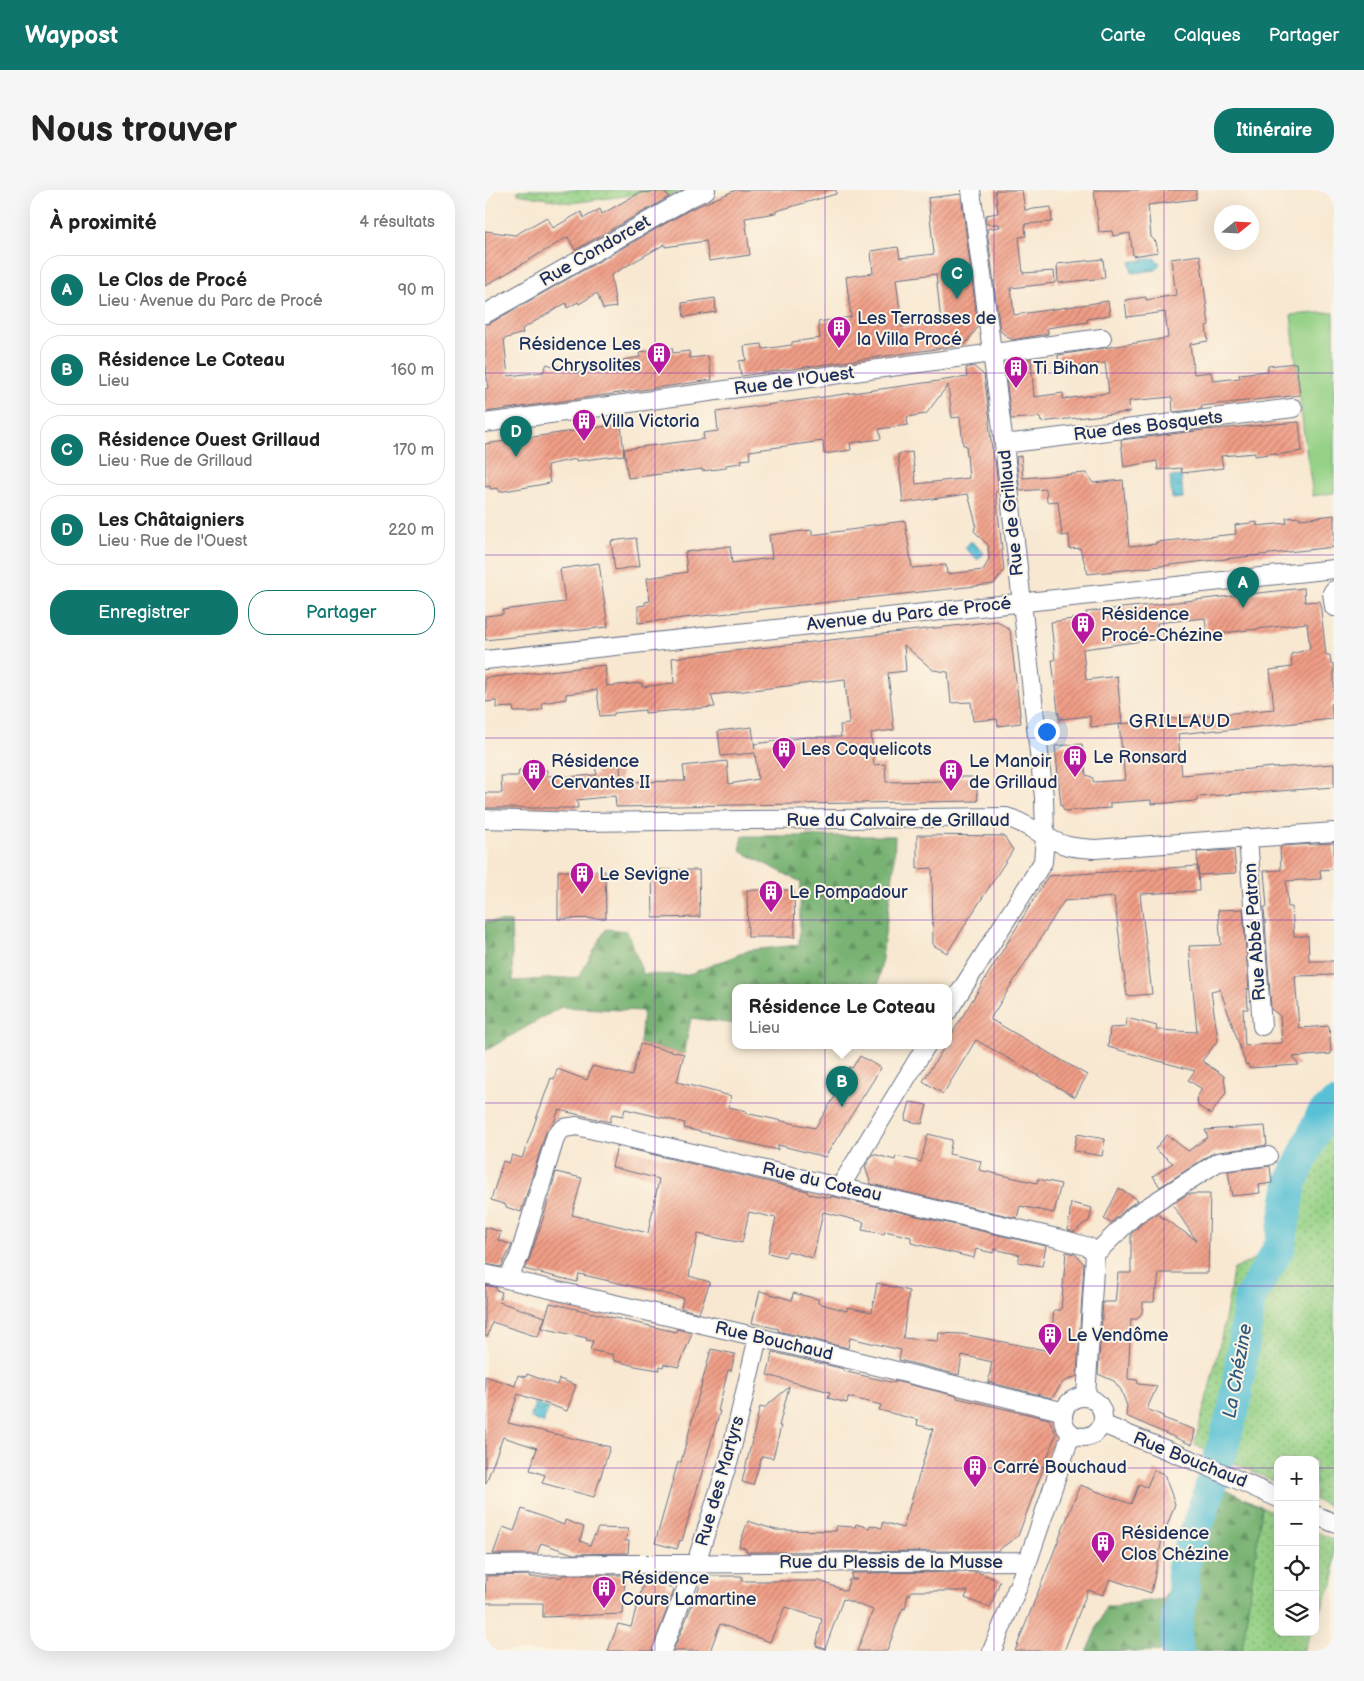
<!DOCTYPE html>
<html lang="fr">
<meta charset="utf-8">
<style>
:root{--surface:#fff;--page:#f6f6f6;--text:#222;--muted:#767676;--line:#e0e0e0;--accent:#0f766e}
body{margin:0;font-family:"Balsamiq Sans",sans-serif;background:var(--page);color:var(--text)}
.controls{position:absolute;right:15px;bottom:15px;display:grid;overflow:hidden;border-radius:10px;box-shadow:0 5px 20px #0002}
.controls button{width:45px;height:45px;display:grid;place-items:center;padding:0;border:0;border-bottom:1px solid var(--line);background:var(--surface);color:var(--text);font:25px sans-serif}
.compass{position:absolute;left:729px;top:15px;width:45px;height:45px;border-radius:50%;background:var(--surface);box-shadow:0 5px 20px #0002;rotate:72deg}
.you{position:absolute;left:561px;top:541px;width:18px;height:18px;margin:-12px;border:4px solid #fff;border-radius:50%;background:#1a73e8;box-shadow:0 0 0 8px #1a73e833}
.badge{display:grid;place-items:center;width:32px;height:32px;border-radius:50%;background:var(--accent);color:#fff;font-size:16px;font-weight:700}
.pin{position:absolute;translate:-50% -41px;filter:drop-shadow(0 1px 2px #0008)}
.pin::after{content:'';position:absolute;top:26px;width:18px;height:15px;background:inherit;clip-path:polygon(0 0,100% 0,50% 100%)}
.popup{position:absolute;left:247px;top:794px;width:220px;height:65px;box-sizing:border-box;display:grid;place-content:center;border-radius:10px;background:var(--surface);filter:drop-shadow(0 1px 4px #0005);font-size:16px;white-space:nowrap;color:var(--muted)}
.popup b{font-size:19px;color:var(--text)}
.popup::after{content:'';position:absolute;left:50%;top:100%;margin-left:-10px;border:10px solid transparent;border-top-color:var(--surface)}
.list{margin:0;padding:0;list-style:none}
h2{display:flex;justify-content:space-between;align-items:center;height:65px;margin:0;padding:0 20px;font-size:21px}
h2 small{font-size:16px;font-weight:400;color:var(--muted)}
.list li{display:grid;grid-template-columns:32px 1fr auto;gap:15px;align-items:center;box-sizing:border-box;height:70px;margin:0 10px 10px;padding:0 10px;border:1px solid var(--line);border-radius:20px}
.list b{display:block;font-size:19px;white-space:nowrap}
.list p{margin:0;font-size:16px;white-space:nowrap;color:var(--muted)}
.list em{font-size:16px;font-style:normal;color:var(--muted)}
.actions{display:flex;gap:10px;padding:15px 20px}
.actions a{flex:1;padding:11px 0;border:1px solid var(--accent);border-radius:20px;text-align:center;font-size:18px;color:var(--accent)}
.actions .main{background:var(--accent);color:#fff}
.icon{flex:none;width:28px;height:28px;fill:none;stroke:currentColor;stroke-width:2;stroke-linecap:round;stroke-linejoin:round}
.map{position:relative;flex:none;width:849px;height:1461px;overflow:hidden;border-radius:20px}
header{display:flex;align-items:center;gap:30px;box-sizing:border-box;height:70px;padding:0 25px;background:var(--accent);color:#fff}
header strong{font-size:24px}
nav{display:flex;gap:28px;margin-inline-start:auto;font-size:18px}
.intro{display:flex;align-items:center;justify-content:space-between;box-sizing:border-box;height:120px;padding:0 30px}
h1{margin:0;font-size:35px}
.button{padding:12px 22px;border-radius:20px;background:var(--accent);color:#fff;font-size:18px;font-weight:700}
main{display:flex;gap:30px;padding:0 30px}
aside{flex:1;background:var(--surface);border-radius:20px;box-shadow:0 5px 20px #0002}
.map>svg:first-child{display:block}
.green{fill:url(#green-dots);stroke:#588072}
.forest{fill:url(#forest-firs);stroke:#4a7168}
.pitch{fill:#95d186;stroke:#588072}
.water{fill:url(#water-waves);stroke:#3a789a}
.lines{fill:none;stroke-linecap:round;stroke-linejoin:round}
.river{stroke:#59c1d5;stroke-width:32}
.building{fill:url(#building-hatch);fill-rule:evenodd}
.street-casing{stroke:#687086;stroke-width:20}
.street{stroke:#fff;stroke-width:18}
.grid{fill:none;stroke:#7b2cbf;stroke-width:1;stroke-opacity:0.55}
.labels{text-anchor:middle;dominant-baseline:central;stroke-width:4;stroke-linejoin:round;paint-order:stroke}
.street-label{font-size:18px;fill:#1b2f5e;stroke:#fcf5e5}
.poi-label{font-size:18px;fill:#1b2f5e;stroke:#fcf5e5;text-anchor:start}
.neighbourhood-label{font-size:19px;letter-spacing:1px;fill:#1b2f5e;stroke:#fcf5e5}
.water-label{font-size:19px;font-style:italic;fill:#2e5b82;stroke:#fcf5e5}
</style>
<header>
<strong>Waypost</strong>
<nav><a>Carte</a><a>Calques</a><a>Partager</a></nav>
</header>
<div class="intro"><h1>Nous trouver</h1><a class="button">Itinéraire</a></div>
<main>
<aside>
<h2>À proximité<small>4 résultats</small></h2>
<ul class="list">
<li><span class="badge">A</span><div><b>Le Clos de Procé</b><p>Lieu · Avenue du Parc de Procé</p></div><em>90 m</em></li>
<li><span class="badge">B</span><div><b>Résidence Le Coteau</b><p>Lieu</p></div><em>160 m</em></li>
<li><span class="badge">C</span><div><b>Résidence Ouest Grillaud</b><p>Lieu · Rue de Grillaud</p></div><em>170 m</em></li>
<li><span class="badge">D</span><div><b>Les Châtaigniers</b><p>Lieu · Rue de l'Ouest</p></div><em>220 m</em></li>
</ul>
<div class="actions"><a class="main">Enregistrer</a><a>Partager</a></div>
</aside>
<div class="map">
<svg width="849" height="1461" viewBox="0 0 849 1461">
<defs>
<pattern id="green-dots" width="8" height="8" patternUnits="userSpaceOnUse" patternTransform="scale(1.25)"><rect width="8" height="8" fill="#95d186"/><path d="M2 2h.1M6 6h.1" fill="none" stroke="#79aa71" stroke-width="1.8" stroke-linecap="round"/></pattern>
<pattern id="forest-firs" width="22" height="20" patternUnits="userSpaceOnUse" patternTransform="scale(1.25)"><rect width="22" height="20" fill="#78b373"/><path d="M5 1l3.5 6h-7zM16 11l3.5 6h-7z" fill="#629262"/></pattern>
<pattern id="water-waves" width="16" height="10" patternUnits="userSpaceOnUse" patternTransform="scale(1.25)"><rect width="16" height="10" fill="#59c1d5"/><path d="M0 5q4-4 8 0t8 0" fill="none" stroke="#499db0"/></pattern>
<pattern id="building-hatch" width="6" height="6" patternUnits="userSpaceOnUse" patternTransform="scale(1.25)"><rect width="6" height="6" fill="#f19e86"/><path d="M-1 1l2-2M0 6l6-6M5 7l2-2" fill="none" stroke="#c28171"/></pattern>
</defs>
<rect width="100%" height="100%" fill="#fcf5e5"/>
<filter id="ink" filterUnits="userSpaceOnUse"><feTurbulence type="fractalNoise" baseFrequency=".02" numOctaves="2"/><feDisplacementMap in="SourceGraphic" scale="10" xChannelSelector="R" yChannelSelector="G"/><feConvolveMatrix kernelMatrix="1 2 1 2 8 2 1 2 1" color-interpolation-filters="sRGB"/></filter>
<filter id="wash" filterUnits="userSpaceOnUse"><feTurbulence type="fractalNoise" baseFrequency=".0096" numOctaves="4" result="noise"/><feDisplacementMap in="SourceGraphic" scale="20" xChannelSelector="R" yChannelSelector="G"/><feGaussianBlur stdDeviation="1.12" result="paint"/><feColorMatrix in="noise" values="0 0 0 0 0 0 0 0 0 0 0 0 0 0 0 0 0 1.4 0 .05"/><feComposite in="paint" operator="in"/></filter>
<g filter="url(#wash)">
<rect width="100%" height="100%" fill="#f8e8d1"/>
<path class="green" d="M33,0H197L183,7L179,1L86,13L33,4Z
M849,930V1318L830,1310V1270H793V1293L709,1255C725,1197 740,1140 748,1080L790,1058L805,1033L813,999L835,937Z
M724,1292L793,1324V1442H826L818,1461H602L621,1417L679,1409L716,1319Z
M830,1341L849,1350V1389L830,1432Z"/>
<path class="forest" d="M258,646H410L409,677L393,798H251V834L206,828L199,864L155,854L158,821L76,817L0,861V731L26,732L28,791L94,787L121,739L142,741L158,784L202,785L265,760L314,755L316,692L255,661Z
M724,1292L777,1317L757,1461H602L621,1417L679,1409L716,1319Z"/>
<path class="pitch" d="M849,122V303L828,306L818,238L806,125Z"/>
<path class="water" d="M670,68L675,73L671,80L647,83L645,72Z
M696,286L698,308L687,309L685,287Z
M486,351L499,363L493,370L480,358Z
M50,1213L63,1218L58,1233L45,1228Z"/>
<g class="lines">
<path class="river" d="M693,1461L691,1458L692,1427L699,1402L697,1380L723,1305L750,1214L765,1108L795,1056L806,993L837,925L849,915"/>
</g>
<g id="blocks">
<path class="building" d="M251,0H351V4L291,21V23L260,28L265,65L224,71L221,51L180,57V54L126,85L131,117L118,119L112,103L94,114L93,112L82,118L81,113L37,139L38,143L19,149L23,186L58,182L62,174L68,176H74L75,179L90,177L91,183L139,177L138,170L155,167L154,162L187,158L188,163L204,161L205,168L223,166L227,190L0,222V199L3,198L0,166V136L206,19Z
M510,0H537L540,20L566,17L567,32L540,34L541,46L534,47L538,83L569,81L570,93L526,98L529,125L623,111L625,125L602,129L603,132L562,138L563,144L544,147L527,150L515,141L502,39L515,37L514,34H501V25L513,23Z
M609,0H711V9L663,15L666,47L671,52L673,62L648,66L645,43L628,46L627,41L614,42Z
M179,1L184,7L90,60L83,47L0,96V41L30,45L62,27L68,38L96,22L99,28L115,19L117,24L154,3Z
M476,4L493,137L480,155L256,186L254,171L261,170L259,156L277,154L278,159L307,155V152L335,148L333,132L366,127L361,87L388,83L386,61L413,57L415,68L449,64L443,8ZM451,84L456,132L417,137L411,89Z
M715,65L724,135L721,136L723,151L705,154L709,184L726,182L728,191L755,188L754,184L783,181V176L811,173L815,205L716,216L717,219L688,222L687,207L644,211L645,222L556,232L555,227L526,229L520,180L527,171L546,169L549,207L578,203V209L624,203L620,173L574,179L573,165L683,148L680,122L642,127L640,110L661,107V110L691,105L686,69Z
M618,69L620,88L573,93L572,74Z
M230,108L231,122L199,127L197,113Z
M488,176L499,185L505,231H504L508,270H510L514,301L511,302L519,380L509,394L153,433V416L160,415V412L165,411L162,388L202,382L200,362L245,356L247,373L287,368L284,345L327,340V345L379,338V336L420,331L427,378L461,375L462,384L498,380L504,370L503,355L489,341L491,334L483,304L418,313L413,264L427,262L431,294L484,288L481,255H478L475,227L467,228L463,195L441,224L422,227L423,235L394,239L396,249L365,253L366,260L339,264L338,251L264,261L265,269L256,270L257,273L241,275V278L217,281V279L143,288L139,259L219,249L218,243L233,241L231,222L482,187L481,178Z
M814,232L817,261L791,265L790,263L770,266V263L736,266L738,278L697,283L696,278L673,280L672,271L639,277L636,250L719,240Z
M136,234L139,265L91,271V269L62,275L65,293L14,302L13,298L5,299V296L0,297V254Z
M536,266L538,288L601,283L608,293L638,290L644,356L671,354V352L751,344L750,335L772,332V336L802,333L801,328L815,327V329L849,325V357L603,384L595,358L585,359L584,345L577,346L573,311L562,312L561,299L535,301L531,267Z
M151,348L155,376L130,380L126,351Z
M114,373L123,437L0,450V426L18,424V420L80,412L75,379Z
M819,398L820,412L835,411L841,465H845L846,474H849V513L846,514L848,529L732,541V540L693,544L697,585L788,577V578L849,574V597L712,607V611L666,614V610L625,613V618L580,621L576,615L570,556L597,554L601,585L607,587L609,592L640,590L634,534L789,519L785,480L807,477L806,464L825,459L822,433L722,445L720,428L672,433L673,449L598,459L601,490L632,486L637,534L606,537L605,526L574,529L567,470H570L566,432L602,427L601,422Z
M512,431L525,440L536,533L513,536L512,529L488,531L486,512L466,513L463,482L448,480L419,455L421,481L403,483L409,540L386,543L389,575L400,574L401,592L463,591V587H487L488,593H491L493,611L131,617L130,606L92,610L93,618H0V603H17L16,586H33L34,580L53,579L62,580V586L80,585V587L112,585L110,577L135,574L136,592L200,591L198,576L242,571L244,594L273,589L270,563L236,566L233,541L267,537L270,559L269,554L322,547H356L355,535L364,534L360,489L226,505L230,517L160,523V520L129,523V525L115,526L112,500L81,504V509L57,513L58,519L47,522H29L28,517L12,518V511L0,512V488L120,475L122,496L157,493V497L189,493L187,468Z
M432,645L519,646L528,660L462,763L448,755L447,678L432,679Z
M849,653V679L835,680L836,689L801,691L803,717H807L809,746H823L824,771H849V785L810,786L814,838L844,836L846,864L808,867L814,875L764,878L763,874L761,875L735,799L726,801L733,850L717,871L739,886L741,903L726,924L713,916L712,907L717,899L703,890L710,881L623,857L625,838L641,837L642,828L672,836L671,840L712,842L704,756L736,755L733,720L758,719L764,800L762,798L763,819H758L760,856L797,853L795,826L786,819L779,717H782L779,681L796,680L795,656Z
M749,660L751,683L713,685L712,662Z
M713,676L714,701L655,704L667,804L642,806L629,707L579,711L505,829L602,885L590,907L491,850L458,904L438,891L460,856H463V850L563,686Z
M167,680H214L215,727L168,728Z
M73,681H120L121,728L73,729Z
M262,700H309L310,747H263Z
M155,854L199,864L192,892L246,906L244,917L261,921L260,923L330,938L352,903L349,902L364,877L367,878L375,866L396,878L340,967L293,955V960L199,938L200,933L140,919L138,926L127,924L125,932L74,920L69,932L61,942L36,1022L21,1017V1015L6,1010L18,971L24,973L27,965L37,968L66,888L69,889L72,879L102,890L107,876L147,886Z
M425,912L442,915L437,934L420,930Z
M780,936L782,955L728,963L675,997L668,986L688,973L670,959L682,945L703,961L723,947L720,940Z
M443,944L467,950L464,964L496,971L494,980L552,993L553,989L576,994L569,1023L535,1016L532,1028L386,994L380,977L388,964L410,970L411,966L436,972Z
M592,944L620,949L617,966L589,961Z
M132,956L322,1001L323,1004L346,1008V1006L561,1056L557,1076L533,1072L535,1065L509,1059L508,1063L491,1059L489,1068L426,1053V1047L400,1041L399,1044L377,1040L379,1032L338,1022L328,1068L303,1061L300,1067L283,1063L291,1028L264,1022L257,1053L213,1044L204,1086L225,1092L214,1123L196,1118L198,1108L94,1084L92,1092L39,1079L44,1070L58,1029L71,982L97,988L87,1025L163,1043L174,989L127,977Z
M785,976L787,993L774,995L775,1003L747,1006L743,981Z
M634,998L653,1010L643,1017L626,1033L619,1029Z
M703,1004H725L723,1083H674L672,1100H670L669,1112H658L657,1123L652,1129H646L643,1189L652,1190L653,1194L672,1196L662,1219L678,1226V1228L710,1240L707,1255L641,1226L642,1216L636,1200L629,1191L613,1184L618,1112H630L633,1083H646V1044L657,1033L672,1024L711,1050L687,1014Z
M586,1013L607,1018L604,1031L598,1034L589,1042L583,1040Z
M0,1037L16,1042L13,1050L27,1055L16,1077L0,1074Z
M581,1062L590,1064L599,1074L592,1186L578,1192L567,1208L503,1192L507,1172L477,1165L474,1185L414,1170L416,1160L365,1148L363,1158L293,1141L294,1139L267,1133L275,1101L307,1110L308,1103L333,1109V1113L362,1121V1117L387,1122L392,1093L424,1101L418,1148L453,1151L454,1143L477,1144L565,1161L569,1120H576Z
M0,1095L12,1098L11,1100L17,1102L14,1112L60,1127L53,1147L7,1132L3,1146H0Z
M65,1113L191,1142L192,1139L207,1143L194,1177L179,1174L178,1177L175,1176L174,1180L150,1176L128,1170L129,1165L105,1160L108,1151L101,1150L102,1148L57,1138Z
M226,1159L250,1164L246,1181L243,1180L233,1221H235L197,1351L195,1350L192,1359L170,1353L193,1272H196Z
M288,1162L359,1179L358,1181L410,1193V1191L472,1206V1208L564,1229L571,1244L533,1346L512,1361L262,1362L260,1358L254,1356L263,1331L291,1340L351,1341V1336L370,1337L371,1334L384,1338L385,1335L397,1338L398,1332L418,1338L448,1239L432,1235L433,1230L394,1220L396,1215L363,1207L362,1213L343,1208L345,1202L282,1185Z
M42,1184L72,1195L74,1189L91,1195L82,1221L33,1204L23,1233L125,1257L109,1307L57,1293L60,1285L45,1280L52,1258L18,1247L1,1293H0V1186L30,1196L33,1185L41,1187Z
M304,1197L294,1236H296L288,1268L277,1266L268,1295L257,1292L275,1217L279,1218Z
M669,1280L679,1284L690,1314L677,1349L666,1403L625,1389L618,1405L603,1400L579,1461H530L595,1295L646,1314L654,1294L662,1297Z
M37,1319L79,1335L80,1330L99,1337L95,1351L105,1355L113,1338L144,1339L140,1351H144L143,1363L88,1364L56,1353L52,1364H8L18,1337L29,1341Z
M492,1382L515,1391L505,1418L480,1408L483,1401H426L425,1405L423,1404L420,1419L418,1418L416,1422L402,1461H372L388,1420L358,1409L340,1459L331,1456L337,1429L300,1417L285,1452L235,1434L225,1461H188L219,1386H257V1391H335L361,1401L364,1390H372L366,1388L367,1383Z
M45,1385L44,1387H77L78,1385H140L138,1424L58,1427V1413H0L1,1386Z
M160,1387H180L181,1396L189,1400L167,1461H123L133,1434L146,1437Z"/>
</g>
</g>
<g filter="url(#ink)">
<use href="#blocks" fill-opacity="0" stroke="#687086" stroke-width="1"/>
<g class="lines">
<defs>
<path id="street" d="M0,124L204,8L221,0
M0,233L617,148
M519,254L808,218
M849,400L847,403L849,417
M0,470L849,379
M0,629L94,632L521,627C544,633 560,650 583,656C591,658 602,658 610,659L849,642
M763,648L777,836
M463,821L558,672L560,646L559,607L519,254L486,0
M355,997L441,856
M610,1064L650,1025L733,972L783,966
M0,1084L273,1147L572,1220L578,1223
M22,1089L34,1067L71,945L79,938L92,936L576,1049L604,1057L610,1064L601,1207
M578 1227a20 20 0 1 1 40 0a20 20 0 1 1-40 0Z
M617,1234L722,1276L793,1308
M830,1325L849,1333
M0,1375L543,1371
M177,1461L211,1373L245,1266L273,1147
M507,1461L543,1371L586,1244"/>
</defs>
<use href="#street" class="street-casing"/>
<use href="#street" class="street"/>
</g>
</g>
<path class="grid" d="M170,0V1461M340,0V1461M509,0V1461M679,0V1461M0,183H849M0,365H849M0,548H849M0,730H849M0,913H849M0,1096H849M0,1278H793M830,1278H849"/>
<defs>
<symbol id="building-pin" viewBox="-11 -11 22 30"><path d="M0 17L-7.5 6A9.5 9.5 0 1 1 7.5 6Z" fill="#b5179e" stroke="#fcf5e5"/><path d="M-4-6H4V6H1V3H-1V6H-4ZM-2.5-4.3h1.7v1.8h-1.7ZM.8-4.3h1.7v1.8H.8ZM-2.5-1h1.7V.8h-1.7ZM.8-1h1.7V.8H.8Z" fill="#fff"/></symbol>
</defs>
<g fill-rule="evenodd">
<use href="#building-pin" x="340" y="124" width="28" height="38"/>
<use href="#building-pin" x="160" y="150" width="28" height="38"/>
<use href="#building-pin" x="517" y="164" width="28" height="38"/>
<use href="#building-pin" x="85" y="217" width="28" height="38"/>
<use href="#building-pin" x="584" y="420" width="28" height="38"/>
<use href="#building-pin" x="285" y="545" width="28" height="38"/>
<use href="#building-pin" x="576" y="553" width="28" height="38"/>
<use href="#building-pin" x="35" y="567" width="28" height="38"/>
<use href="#building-pin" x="452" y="567" width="28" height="38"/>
<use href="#building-pin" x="83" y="670" width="28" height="38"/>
<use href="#building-pin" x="272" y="688" width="28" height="38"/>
<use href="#building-pin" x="551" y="1131" width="28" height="38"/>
<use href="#building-pin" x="476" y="1263" width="28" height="38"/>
<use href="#building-pin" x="604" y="1339" width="28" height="38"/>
<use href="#building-pin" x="105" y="1384" width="28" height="38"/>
</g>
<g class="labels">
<g class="street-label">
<text transform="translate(110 61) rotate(-30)">Rue Condorcet</text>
<text transform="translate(309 191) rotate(-8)">Rue de l'Ouest</text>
<text transform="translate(663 236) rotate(-7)">Rue des Bosquets</text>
<text transform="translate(526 323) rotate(-96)">Rue de Grillaud</text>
<text transform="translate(424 424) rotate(-6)">Avenue du Parc de Procé</text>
<text x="413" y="630">Rue du Calvaire de Grillaud</text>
<text transform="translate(770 742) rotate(-94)">Rue Abbé Patron</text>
<text transform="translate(337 992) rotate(13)">Rue du Coteau</text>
<text transform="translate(289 1151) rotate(13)">Rue Bouchaud</text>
<text transform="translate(705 1270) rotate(22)">Rue Bouchaud</text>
<text transform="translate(235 1291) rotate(-74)">Rue des Martyrs</text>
<text x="406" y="1372">Rue du Plessis de la Musse</text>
</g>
<g class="poi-label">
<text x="372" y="128">Les Terrasses de<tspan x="372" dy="21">la Villa Procé</tspan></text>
<text x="156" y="154" text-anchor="end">Résidence Les<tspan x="156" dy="21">Chrysolites</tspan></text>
<text x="548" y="178">Ti Bihan</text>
<text x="116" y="231">Villa Victoria</text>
<text x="616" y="424">Résidence<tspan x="616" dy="21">Procé-Chézine</tspan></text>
<text x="316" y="559">Les Coquelicots</text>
<text x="608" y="567">Le Ronsard</text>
<text x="66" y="571">Résidence<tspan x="66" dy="21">Cervantes II</tspan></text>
<text x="484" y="571">Le Manoir<tspan x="484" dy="21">de Grillaud</tspan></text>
<text x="114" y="684">Le Sevigne</text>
<text x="304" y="702">Le Pompadour</text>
<text x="582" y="1145">Le Vendôme</text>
<text x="508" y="1277">Carré Bouchaud</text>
<text x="636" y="1343">Résidence<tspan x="636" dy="21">Clos Chézine</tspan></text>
<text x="136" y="1388">Résidence<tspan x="136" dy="21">Cours Lamartine</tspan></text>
</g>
<g class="neighbourhood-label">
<text x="695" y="531">GRILLAUD</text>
</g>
<g class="water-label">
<text transform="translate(753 1181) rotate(-80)">La Chézine</text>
</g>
</g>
</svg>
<div class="controls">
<button>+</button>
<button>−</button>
<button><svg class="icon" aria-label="locate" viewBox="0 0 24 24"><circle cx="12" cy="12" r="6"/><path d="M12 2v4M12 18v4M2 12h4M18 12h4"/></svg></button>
<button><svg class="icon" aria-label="layers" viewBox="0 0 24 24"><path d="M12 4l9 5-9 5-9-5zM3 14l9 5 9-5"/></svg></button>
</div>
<svg class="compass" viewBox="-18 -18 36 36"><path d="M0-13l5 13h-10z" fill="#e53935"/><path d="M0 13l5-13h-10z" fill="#767676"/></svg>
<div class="you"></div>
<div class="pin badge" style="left:758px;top:418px">A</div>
<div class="pin badge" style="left:357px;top:917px">B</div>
<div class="popup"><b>Résidence Le Coteau</b>Lieu</div>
<div class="pin badge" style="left:472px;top:109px">C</div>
<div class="pin badge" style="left:31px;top:267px">D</div>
</div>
</main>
